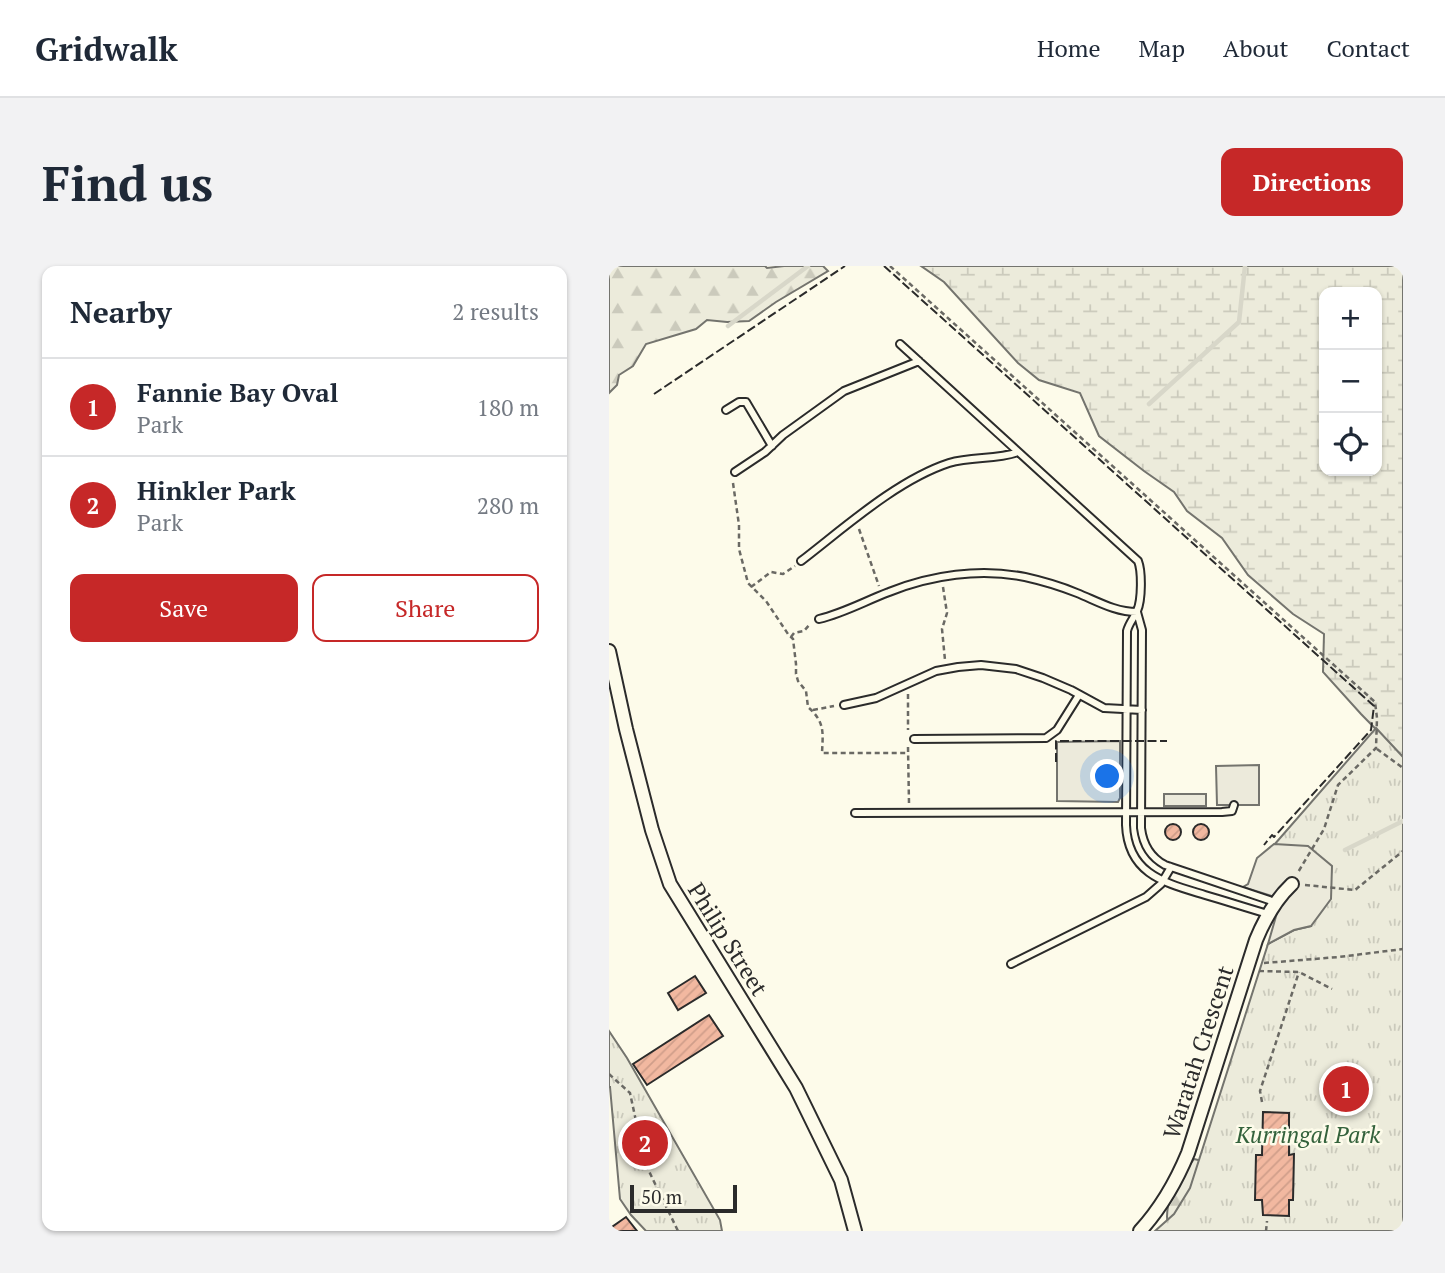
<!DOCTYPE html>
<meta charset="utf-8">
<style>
:root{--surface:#fff;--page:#f2f2f3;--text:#1f2937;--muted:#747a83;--line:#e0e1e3;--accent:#c62828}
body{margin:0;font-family:"PT Serif",serif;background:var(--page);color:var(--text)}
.controls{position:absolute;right:21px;top:21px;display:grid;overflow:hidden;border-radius:14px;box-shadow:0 2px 5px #0004}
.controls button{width:63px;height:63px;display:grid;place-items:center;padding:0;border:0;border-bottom:2px solid var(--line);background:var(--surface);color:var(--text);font:35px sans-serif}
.scale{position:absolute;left:21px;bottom:18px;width:107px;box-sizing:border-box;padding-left:7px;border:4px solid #2b2b2b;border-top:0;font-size:19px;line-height:24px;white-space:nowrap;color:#2b2b2b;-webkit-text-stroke:5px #fdfbea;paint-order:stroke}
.you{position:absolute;left:499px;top:511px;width:24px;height:24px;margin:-18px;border:5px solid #fff;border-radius:50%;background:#1a73e8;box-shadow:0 0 0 10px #1a73e833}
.badge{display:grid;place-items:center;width:46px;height:46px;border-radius:50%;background:var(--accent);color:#fff;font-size:23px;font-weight:700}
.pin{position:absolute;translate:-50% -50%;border:4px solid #fff;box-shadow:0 2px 7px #0006}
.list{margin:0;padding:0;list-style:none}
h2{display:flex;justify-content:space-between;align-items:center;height:91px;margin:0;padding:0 28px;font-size:30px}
h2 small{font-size:23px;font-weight:400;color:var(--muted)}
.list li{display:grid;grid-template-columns:46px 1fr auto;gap:21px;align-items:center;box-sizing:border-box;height:98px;padding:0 28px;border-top:2px solid var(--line)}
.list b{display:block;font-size:26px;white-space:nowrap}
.list p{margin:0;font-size:23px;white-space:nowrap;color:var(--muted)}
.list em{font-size:23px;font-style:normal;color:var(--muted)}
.actions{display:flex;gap:14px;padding:21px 28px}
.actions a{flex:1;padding:16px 0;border:2px solid var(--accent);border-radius:14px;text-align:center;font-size:24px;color:var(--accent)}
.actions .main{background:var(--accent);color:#fff}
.icon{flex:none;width:38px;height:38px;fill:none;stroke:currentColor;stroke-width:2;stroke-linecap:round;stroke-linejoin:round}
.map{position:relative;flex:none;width:794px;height:965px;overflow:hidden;border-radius:14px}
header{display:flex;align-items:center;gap:42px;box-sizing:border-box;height:98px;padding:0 35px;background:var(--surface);border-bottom:2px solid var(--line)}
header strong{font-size:33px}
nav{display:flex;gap:38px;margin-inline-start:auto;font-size:24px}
.intro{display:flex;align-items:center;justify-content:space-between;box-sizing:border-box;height:168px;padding:0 42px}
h1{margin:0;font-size:49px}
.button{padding:18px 32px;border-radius:14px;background:var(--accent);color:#fff;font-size:24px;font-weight:700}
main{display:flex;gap:42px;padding:0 42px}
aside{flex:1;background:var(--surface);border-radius:14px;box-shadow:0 2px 5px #0004}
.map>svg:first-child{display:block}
.forest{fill:url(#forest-firs);stroke:#74746e;stroke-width:2}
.wetland{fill:url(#wetland-marsh);stroke:#74746e;stroke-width:2;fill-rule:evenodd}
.park{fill:url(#park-tufts);stroke:#74746e;stroke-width:2}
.parking{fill:#eceadb;stroke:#74746e;stroke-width:2}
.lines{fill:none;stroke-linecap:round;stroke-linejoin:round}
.stream{stroke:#d8d7c9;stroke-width:4.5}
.building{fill:url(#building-hatch);stroke:#2b2b2b;stroke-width:2}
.service-casing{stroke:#2b2b2b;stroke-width:10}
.minor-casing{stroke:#2b2b2b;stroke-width:16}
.path{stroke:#6a6964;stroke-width:2.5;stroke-dasharray:5 3.5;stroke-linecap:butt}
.service{stroke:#fdfbea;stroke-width:6}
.minor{stroke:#fdfbea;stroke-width:12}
.fence{stroke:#2b2b2b;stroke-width:2;stroke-dasharray:9 3.5;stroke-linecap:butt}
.labels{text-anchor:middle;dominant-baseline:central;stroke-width:5;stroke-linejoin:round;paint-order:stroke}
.street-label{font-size:23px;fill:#2b2b2b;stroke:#fdfbea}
.park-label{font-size:23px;font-style:italic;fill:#34623c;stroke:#fdfbea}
</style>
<header>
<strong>Gridwalk</strong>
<nav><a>Home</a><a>Map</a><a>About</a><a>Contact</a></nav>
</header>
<div class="intro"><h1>Find us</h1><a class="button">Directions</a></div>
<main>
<aside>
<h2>Nearby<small>2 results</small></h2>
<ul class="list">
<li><span class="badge">1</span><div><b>Fannie Bay Oval</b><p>Park</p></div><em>180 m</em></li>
<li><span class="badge">2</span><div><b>Hinkler Park</b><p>Park</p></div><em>280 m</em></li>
</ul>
<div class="actions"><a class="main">Save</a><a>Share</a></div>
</aside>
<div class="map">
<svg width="794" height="965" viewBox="0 0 794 965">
<defs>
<pattern id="forest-firs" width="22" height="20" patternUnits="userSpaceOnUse" patternTransform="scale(1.75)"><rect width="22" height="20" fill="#ecebdb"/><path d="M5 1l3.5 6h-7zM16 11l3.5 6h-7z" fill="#cbcabc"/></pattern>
<pattern id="wetland-marsh" width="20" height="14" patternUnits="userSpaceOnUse" patternTransform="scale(1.75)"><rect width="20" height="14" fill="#ecebdb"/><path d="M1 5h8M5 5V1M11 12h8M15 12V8" fill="none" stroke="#cbcabc"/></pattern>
<pattern id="park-tufts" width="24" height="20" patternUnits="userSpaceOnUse" patternTransform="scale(1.75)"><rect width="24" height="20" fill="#ecebdb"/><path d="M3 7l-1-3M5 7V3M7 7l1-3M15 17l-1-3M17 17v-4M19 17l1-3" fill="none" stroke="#cbcabc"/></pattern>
<pattern id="building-hatch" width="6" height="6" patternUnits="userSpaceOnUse" patternTransform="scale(1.75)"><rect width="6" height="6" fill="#f2b8a0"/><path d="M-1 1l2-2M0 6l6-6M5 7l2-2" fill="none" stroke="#d09e8a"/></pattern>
</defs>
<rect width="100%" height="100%" fill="#fdfbea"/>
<path class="forest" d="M0,0H156L158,2L175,0H214L219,5L167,36L140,55L118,56L98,54L87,63L37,78L24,100L10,109L8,119L0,127Z
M585,893L615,900L560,965C552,936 569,916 585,893Z"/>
<path class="wetland" d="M312,0H794V491L752,448L714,406L715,368L684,348L639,309L613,272L578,245L565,226L535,205L490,170L471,127L430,114L409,97L335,16ZM715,26H768V205H715Z"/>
<path class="park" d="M767,462L794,491V965H546L565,948L581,922L659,678L685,664L702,660L665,579Z
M0,765L18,792L111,954L113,965H37L22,949L11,933L1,821H0Z"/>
<path class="parking" d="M511,475V532L509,536L448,535V476Z
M650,499V539H608L607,500Z
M555,528H597V540H555Z
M665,578L699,580L723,600L722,633L702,660L685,664L659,678L672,633L634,621L639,618L648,592Z"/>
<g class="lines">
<path class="stream" d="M119,60L199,0
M540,138L630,56L636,0
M736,584L794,555"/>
</g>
<path class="building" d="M584 566a8 8 0 1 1 16 0a8 8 0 1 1-16 0Z
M556 566a8 8 0 1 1 16 0a8 8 0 1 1-16 0Z
M86,710L97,727L69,744L59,727Z
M100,749L114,770L38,819L24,798Z
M654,846L680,847V889L685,888L684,934H680V950L654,949L653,934H646L647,889H653Z
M17,951L28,965H0V963Z"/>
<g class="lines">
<defs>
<path id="service" d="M291,78L529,295C533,305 533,334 528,345C525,352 520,357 518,365L517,559C519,609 557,617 596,629C617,635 638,642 659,648
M117,144L130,136H137L163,180
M126,206L156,186L174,169L235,125L310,95
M192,295C235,262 288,214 340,197C363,190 387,194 409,186
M528,346L533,364L532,562C534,578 541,591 556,599L666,636
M210,353C235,347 256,335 280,326C322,309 371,302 416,311C434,315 451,320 468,327C488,335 506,346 528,346
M235,439L267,432L327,405L349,401L372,399L407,403L434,412L462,424L495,442L533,444
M305,473L437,472L448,464L470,429
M246,547L613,546L623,545L625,539
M402,698L537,631L552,618L562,601"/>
<path id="minor" d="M0,385L17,463L43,564L61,618L187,822L232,914L246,965
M531,965C552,942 567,916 579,887L647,674C656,652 666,634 683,618"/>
</defs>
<use href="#service" class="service-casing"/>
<use href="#minor" class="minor-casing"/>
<path class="path" d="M281,0L766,436L768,452L767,482L729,519L715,563L688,608
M124,217L130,259V283L139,317L157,335L179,368L184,373L187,398V408L189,415L197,425L199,441C216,456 214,466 213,487H299
M250,263L270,320
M142,321L162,306L174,308L186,300
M334,321L338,347L333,363L336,394
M182,371L185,367L195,365L201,358
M299,428V464
M204,444L225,440
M299,481L300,537
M768,483L794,502
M696,619L746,624L794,585
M655,697L730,691L794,683
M650,705L690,706L723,723
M0,808L21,827L36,897L69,965
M653,836L651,825L690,706
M657,965L658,955"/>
<use href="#service" class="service"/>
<use href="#minor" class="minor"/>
<path class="fence" d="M275,0L765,440L762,464L665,571L663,569L655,579
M45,128L236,0
M447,496V475H558"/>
</g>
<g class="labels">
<g class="street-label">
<text transform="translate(119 673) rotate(58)">Philip Street</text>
<text transform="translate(589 786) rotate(-72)">Waratah Crescent</text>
</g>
<g class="park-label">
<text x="699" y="868">Kurringal Park</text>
</g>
</g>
</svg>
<div class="controls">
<button>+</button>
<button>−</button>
<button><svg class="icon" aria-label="locate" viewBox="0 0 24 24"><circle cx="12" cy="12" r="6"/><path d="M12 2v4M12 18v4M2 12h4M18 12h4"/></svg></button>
</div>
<div class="scale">50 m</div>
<div class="you"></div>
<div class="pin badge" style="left:737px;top:823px">1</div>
<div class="pin badge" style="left:36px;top:877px">2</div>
</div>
</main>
